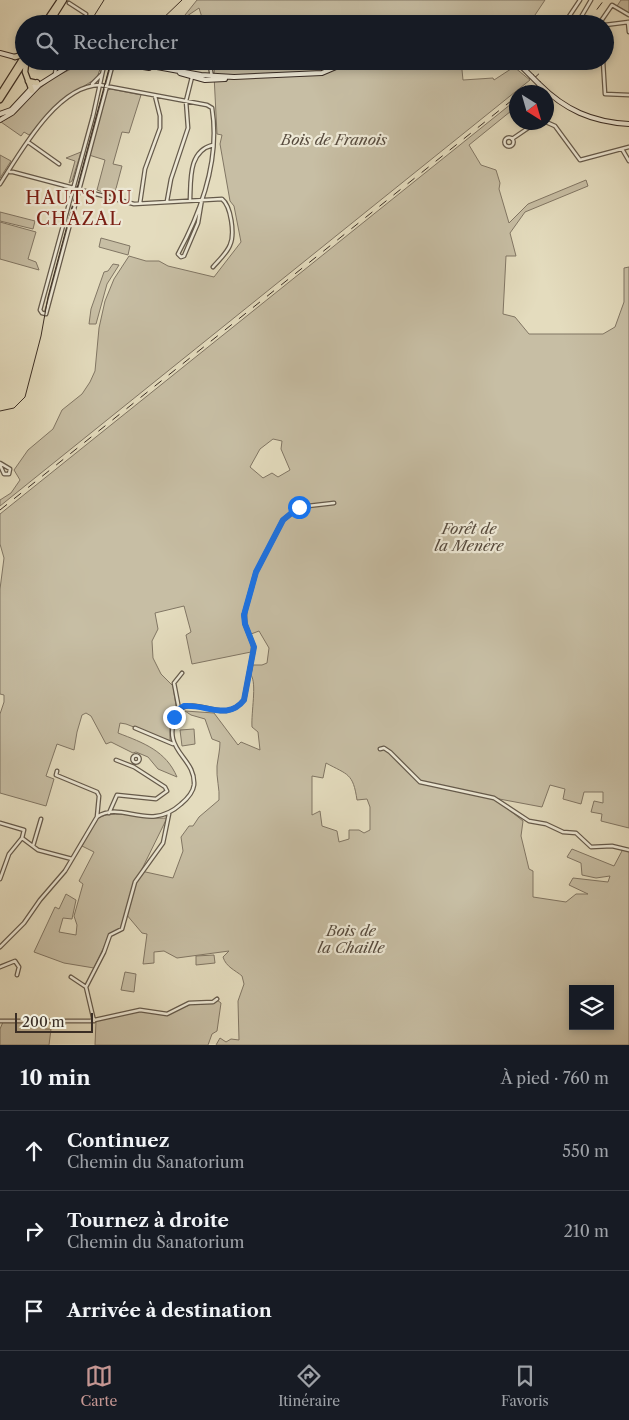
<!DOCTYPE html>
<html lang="fr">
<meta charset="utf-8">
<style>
:root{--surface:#171b24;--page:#20242c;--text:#f1f3f6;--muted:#9ea1a6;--line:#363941;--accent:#c59692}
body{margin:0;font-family:"Libre Caslon Text",serif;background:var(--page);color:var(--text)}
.controls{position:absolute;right:15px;bottom:15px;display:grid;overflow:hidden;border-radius:0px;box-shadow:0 2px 8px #0003}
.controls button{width:45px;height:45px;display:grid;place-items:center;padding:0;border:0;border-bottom:1px solid var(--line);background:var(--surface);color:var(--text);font:25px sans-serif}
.compass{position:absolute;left:509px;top:85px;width:45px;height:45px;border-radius:50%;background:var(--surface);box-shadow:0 2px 8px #0003;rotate:143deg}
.scale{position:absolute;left:15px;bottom:12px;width:78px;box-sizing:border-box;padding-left:5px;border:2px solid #3b2e25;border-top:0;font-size:14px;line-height:18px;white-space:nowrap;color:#3b2e25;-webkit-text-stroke:4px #ede8d5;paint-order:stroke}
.stop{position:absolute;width:15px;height:15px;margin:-11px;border:4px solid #1a73e8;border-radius:50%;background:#fff}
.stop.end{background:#1a73e8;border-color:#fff;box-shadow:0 1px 5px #0008}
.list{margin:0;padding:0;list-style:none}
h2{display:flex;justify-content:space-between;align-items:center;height:65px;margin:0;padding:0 20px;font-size:21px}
h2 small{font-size:16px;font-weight:400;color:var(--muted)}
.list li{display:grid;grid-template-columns:32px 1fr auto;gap:15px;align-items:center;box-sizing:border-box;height:80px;padding:0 20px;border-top:1px solid var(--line)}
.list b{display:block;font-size:19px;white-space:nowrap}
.list p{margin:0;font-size:16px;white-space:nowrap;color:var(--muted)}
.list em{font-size:16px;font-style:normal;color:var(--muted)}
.icon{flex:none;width:28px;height:28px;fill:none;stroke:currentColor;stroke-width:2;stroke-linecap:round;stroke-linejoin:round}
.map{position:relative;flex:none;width:629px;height:1045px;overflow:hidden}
.search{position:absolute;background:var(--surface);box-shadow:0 2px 8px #0003;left:15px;right:15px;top:15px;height:55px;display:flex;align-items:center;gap:12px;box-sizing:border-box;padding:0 18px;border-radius:28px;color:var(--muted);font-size:19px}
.sheet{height:305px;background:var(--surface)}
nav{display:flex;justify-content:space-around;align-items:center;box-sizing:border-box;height:70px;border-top:1px solid var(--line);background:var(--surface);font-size:14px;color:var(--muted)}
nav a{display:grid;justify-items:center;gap:2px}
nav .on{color:var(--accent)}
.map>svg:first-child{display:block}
.green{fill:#c7bea4;stroke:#817664;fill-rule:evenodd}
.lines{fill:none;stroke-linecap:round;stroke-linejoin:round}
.street-casing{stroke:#655a4b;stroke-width:5}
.secondary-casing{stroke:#3b2e25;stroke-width:6}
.primary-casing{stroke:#3b2e25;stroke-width:7}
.street{stroke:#ede8d5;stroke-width:2.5}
.secondary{stroke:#ede8d5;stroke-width:4}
.primary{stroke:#e4dcbe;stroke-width:4.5}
.tram{stroke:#3b2e25;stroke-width:1}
.rail{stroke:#3b2e25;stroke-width:1;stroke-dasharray:9 9;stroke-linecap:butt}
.secondary-bridge-casing{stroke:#3b2e25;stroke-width:6;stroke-linecap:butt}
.secondary-bridge{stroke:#ede8d5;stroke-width:4}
.route{stroke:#1a73e8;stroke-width:6}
.labels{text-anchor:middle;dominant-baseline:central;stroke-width:4.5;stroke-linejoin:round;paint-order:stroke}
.park-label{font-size:15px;font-style:italic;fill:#574b3e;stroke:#ede8d5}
.quarter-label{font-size:18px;letter-spacing:1px;fill:#7a1f14;stroke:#ede8d5}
</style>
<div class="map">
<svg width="629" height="1045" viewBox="0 0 629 1045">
<rect width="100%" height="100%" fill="#e4dcbe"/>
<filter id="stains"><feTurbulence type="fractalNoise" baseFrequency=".004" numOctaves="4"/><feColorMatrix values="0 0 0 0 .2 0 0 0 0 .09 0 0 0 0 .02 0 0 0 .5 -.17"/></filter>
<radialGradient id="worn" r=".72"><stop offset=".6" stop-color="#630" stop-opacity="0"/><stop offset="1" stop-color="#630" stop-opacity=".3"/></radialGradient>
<path class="green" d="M197,0H545L529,24H204L199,8L181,20Z
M621,0H629V13L617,6Z
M215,61H465L462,70L463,80L493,78L494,80L514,67L530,80L0,506V500L11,493L20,480L14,470L28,450L53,429L62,410L82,394L90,382L95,371L99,328L105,301L114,279L129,256L146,261H159L168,266L214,277L241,242L234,206L230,201L220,144L222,135L217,134L214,75Z
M88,64L101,66L97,78L60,101L29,135L24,132L21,136L1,122L16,113L35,92L53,78L75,67Z
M111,89L141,95L129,133L122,132L113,164L122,166L114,196L97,190L105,160L89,155L103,99L108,90Z
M516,100V107L469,145L481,165L496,170L500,183L499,189L509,223L528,204L586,180L588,186L525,212L510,233L516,256H506L503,314L515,317L529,334H603L615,327L624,302V268L629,267V828L601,821L602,814L591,812L594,801L603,803V792H584L581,804L563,799L565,789L550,785L542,807L494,798L523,821L521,836L529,869L533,871V897L566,902L576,894H588L569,885L573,878L608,882L610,876L596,878L582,875L581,863L567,857L572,849L614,866L623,849L629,851V1045H216L220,1038L226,1042L231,1039L239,1040L238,1001L244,984L242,976C235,970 226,967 223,957L229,951L177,958L164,951L154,952V963L143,964L147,934L142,933L126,914L121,928L110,934L94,968L64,963L34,952L55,907L59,909L66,894L76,900L72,919L63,918L59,932L76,935L77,925L74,916L83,884L79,881L94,852L82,846C86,838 90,825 97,819C110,808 149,820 167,818L141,871L173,878L183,851L181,837L189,826H193L199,817L219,800C220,789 216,778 217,766C218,758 220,750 220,742L212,739L205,719L191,715L185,711L214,713L238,745L241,742L260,750L258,732L252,727C251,712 257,684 251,675L253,665H262L267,663L269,648L259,631L251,634L247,624V612L242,613C242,626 253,639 251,652L192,664L186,635L191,632L184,606L155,613L158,629L152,641L153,658L161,674L173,686L176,706L170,720V741L126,724L120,723L118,733C144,743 166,751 177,777L158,769L148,757L136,752L133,753L111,742L106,744L91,716L86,713L82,715L77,732L74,750L57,744L46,776L54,779L46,806L0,793V714L4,702V695L0,694V589L4,558L0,544V514ZM273,439L282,441L281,449L290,470L278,477L272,473L263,478L250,467L260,449ZM326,763C348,775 353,773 357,800L367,799L370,807V830L364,833L359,830H349V839L339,842L337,831L322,826L320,811L312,815V776L323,778ZM573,989H610V1026H573Z
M81,152L72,181L69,183L75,161L66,158Z
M0,155L11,161L0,178Z
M0,212L35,221L33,229L0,221Z
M0,222L36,232L28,259L36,262L39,270L0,259Z
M101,238L130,246L128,255L99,247Z
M113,264L119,265L107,284L96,324H89L91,309L104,272L108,271Z
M194,729L195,744L182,746L180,730Z
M214,955L215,963L196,965V956Z
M125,972L136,974L134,992L121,990Z
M217,1000L221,1003L217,1031L212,1034L208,1045H95L96,1021L141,1011L168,1014L194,1003H210Z
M3,1022L46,1023L45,1029H51L49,1045H0V1029Z"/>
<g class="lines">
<defs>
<path id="street" d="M69,3L86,14L83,24
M628,22L629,32
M564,24L580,0
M577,24L591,0
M599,24L612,5L629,15
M605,25L629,22
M44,61L56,67L55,74
M105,61L93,116L40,310L42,313L46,314L112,67
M209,61L212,77
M603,61L605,94L629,95
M56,67L62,61
M92,84L102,74
M546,122L555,126L580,160L629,147
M504.5 142a4.5 4.5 0 1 1 9 0a4.5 4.5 0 1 1-9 0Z
M512,139L537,122
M28,142L59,164
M622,149L629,161
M10,172H13L134,204L222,199C231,206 235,234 230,245C227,253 219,260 213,267
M0,184C20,153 57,85 100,85L207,105L212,108C220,158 202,210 178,254L181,257L184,256L198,223L202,199
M190,200C191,180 188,151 213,145
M167,201L171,179L188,128L186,101L192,77
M140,203L145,169L160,128V116L155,96
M0,463L10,469L9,474H4L0,465
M179,709L174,683L182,673
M135,728L173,744
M380,749L384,748L390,752L420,782L494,798L529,821L546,824L563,832L576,833L591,847L612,846L629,850
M132.5 759a3.5 3.5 0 1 1 7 0a3.5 3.5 0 1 1-7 0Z
M57,771L56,775L97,792L99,796L97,817
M109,813L117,795L156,799L167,791L165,787L134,767L116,760
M0,823L24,830L22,838
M33,846L41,819
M0,879L9,854L22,838L38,850L72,859
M0,947L24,923L40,900L65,871L97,817C122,800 149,833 181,804C187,799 193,793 194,785C196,755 158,752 178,710C199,695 223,726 244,700L254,647L245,624L244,615L256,572L283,520L299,507L334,503
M0,967L15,961L19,967L17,975
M71,977L86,987L94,1021
M86,987L104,952L110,935L122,929L135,882L163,843L169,814
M0,1021H90L140,1010L167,1014L189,1003L213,1002L217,999"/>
<path id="secondary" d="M0,53L15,57
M108,61L149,68
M124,61L201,75L234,77L322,73L350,61
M516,61L531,76
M180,73L205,80L225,79
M539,84C565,110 592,122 629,124
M0,114L11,110L37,82
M0,120L12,113L39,85L77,61"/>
<path id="primary" d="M44,24L60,0
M49,24L64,0
M15,57L24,54
M26,64L25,72L32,91
M28,81L37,83
M0,94L24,56
M0,100L25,61"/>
</defs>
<use href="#street" class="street-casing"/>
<use href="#secondary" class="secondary-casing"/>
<use href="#primary" class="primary-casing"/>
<use href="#street" class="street"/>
<use href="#secondary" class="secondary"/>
<use href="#primary" class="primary"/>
<path class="tram" d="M89,24L104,0
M102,24L104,20
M157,24L182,0
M0,411L14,408L25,397L41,336L48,297L111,61"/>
<path class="rail" d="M586,24L604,0
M519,92L553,61
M0,510L516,97"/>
<defs>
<path id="secondary-bridge" d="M531,76L539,84"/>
</defs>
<use href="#secondary-bridge" class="secondary-bridge-casing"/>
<use href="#secondary-bridge" class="secondary-bridge"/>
</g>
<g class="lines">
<path class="route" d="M174,717L178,710L184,706C206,704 228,721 244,700L254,647L245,624L244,615L256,572L283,520L299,507"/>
</g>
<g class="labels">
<g class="park-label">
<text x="334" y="139">Bois de Franois</text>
<text x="469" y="528">Forêt de<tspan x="469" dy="17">la Menère</tspan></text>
<text x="351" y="930">Bois de<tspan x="351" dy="17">la Chaille</tspan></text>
</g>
<g class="quarter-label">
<text x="79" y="198">HAUTS DU<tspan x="79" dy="21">CHAZAL</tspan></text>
</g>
</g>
<rect width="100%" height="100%" filter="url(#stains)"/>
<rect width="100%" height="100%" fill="url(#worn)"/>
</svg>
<div class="controls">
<button><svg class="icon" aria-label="layers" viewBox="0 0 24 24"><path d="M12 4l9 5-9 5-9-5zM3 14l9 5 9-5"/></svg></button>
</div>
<svg class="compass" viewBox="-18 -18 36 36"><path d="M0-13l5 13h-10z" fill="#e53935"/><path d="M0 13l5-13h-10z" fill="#9ea1a6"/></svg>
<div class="scale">200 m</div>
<div class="stop" style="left:299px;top:507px"></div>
<div class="stop end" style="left:174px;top:717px"></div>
<div class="search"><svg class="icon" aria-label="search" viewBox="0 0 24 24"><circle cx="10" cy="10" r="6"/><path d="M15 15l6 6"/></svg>Rechercher</div>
</div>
<section class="sheet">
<h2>10 min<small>À pied · 760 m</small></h2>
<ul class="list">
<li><svg class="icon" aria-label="ahead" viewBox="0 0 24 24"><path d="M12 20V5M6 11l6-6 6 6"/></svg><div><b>Continuez</b><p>Chemin du Sanatorium</p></div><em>550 m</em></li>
<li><svg class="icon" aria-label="right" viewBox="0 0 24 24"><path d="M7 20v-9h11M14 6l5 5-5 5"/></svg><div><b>Tournez à droite</b><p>Chemin du Sanatorium</p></div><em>210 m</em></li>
<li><svg class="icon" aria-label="arrive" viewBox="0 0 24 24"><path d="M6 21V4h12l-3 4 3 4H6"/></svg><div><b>Arrivée à destination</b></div></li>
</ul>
</section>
<nav>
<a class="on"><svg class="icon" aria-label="map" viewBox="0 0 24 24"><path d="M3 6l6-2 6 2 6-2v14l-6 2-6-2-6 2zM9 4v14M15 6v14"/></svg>Carte</a>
<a><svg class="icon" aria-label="directions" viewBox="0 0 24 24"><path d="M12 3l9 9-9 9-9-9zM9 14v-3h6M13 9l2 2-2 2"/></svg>Itinéraire</a>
<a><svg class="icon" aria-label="saved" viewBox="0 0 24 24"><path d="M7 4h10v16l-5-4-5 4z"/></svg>Favoris</a>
</nav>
